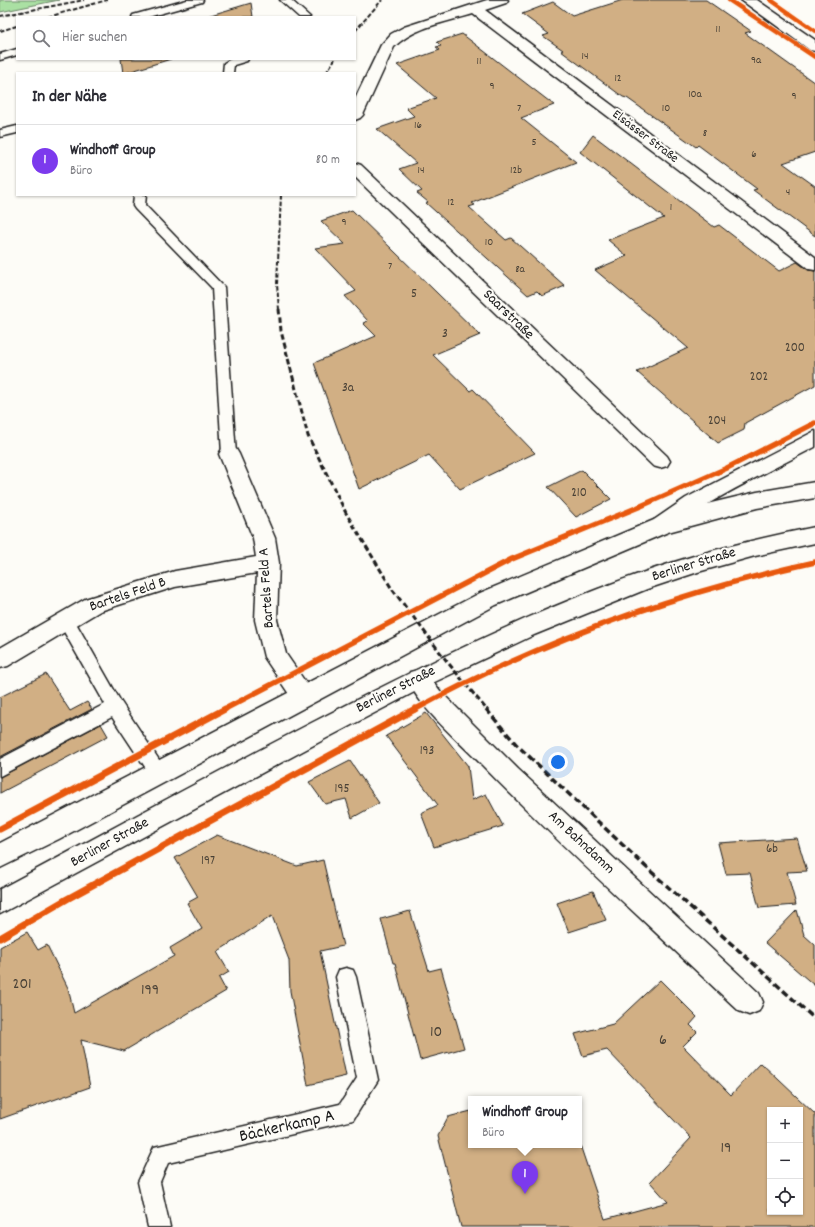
<!DOCTYPE html>
<html lang="de">
<meta charset="utf-8">
<style>
:root{--surface:#fff;--page:#f2f2f3;--text:#2b2b33;--muted:#7c7c81;--line:#e1e1e2;--accent:#7c3aed}
body{margin:0;font-family:Dekko,sans-serif;background:var(--page);color:var(--text)}
.controls{position:absolute;right:12px;bottom:12px;display:grid;overflow:hidden;border-radius:0px;box-shadow:0 1px 3px #0004}
.controls button{width:36px;height:36px;display:grid;place-items:center;padding:0;border:0;border-bottom:1px solid var(--line);background:var(--surface);color:var(--text);font:20px sans-serif}
.you{position:absolute;left:558px;top:762px;width:14px;height:14px;margin:-10px;border:3px solid #fff;border-radius:50%;background:#1a73e8;box-shadow:0 0 0 6px #1a73e833}
.badge{display:grid;place-items:center;width:26px;height:26px;border-radius:50%;background:var(--accent);color:#fff;font-size:13px;font-weight:700}
.pin{position:absolute;translate:-50% -33px;filter:drop-shadow(0 1px 2px #0008)}
.pin::after{content:'';position:absolute;top:21px;width:14px;height:12px;background:inherit;clip-path:polygon(0 0,100% 0,50% 100%)}
.popup{position:absolute;left:468px;top:1096px;width:114px;height:52px;box-sizing:border-box;display:grid;place-content:center;border-radius:0px;background:var(--surface);filter:drop-shadow(0 1px 3px #0005);font-size:13px;white-space:nowrap;color:var(--muted)}
.popup b{font-size:15px;color:var(--text)}
.popup::after{content:'';position:absolute;left:50%;top:100%;margin-left:-8px;border:8px solid transparent;border-top-color:var(--surface)}
.list{margin:0;padding:0;list-style:none}
h2{display:flex;justify-content:space-between;align-items:center;height:52px;margin:0;padding:0 16px;font-size:17px}
h2 small{font-size:13px;font-weight:400;color:var(--muted)}
.list li{display:grid;grid-template-columns:26px 1fr auto;gap:12px;align-items:center;box-sizing:border-box;height:72px;padding:0 16px;border-top:1px solid var(--line)}
.list b{display:block;font-size:15px;white-space:nowrap}
.list p{margin:0;font-size:13px;white-space:nowrap;color:var(--muted)}
.list em{font-size:13px;font-style:normal;color:var(--muted)}
.icon{flex:none;width:22px;height:22px;fill:none;stroke:currentColor;stroke-width:2;stroke-linecap:round;stroke-linejoin:round}
.map{position:relative;flex:none;width:815px;height:1227px;overflow:hidden}
.search{position:absolute;background:var(--surface);box-shadow:0 1px 3px #0004;left:16px;top:16px;width:340px;height:44px;display:flex;align-items:center;gap:10px;box-sizing:border-box;padding:0 14px;border-radius:0px;color:var(--muted);font-size:15px}
.panel{position:absolute;background:var(--surface);box-shadow:0 1px 3px #0004;left:16px;top:72px;width:340px;height:124px;border-radius:0px}
.map>svg:first-child{display:block}
.green{fill:#aae0a3;stroke:#637e60}
.building{fill:#d1af84;stroke:#1c1c1c;fill-rule:evenodd}
.lines{fill:none;stroke-linecap:round;stroke-linejoin:round}
.service-casing{stroke:#1c1c1c;stroke-width:3}
.minor-casing{stroke:#1c1c1c;stroke-width:3}
.tertiary-casing{stroke:#1c1c1c;stroke-width:3}
.primary-casing{stroke:#1c1c1c;stroke-width:3}
.service{fill:#fdfcf7;fill-rule:evenodd}
.minor{fill:#fdfcf7;fill-rule:evenodd}
.tertiary{fill:#fdfcf7;fill-rule:evenodd}
.primary{fill:#fdfcf7;fill-rule:evenodd}
.rail-far2{stroke:#1c1c1c;stroke-width:2;stroke-dasharray:4.5 2;stroke-linecap:butt}
.rail-far1{stroke:#1c1c1c;stroke-width:3;stroke-dasharray:5.5 3;stroke-linecap:butt}
.rail{stroke:#1c1c1c;stroke-width:3.5;stroke-dasharray:7 3.5;stroke-linecap:butt}
.cycleway-far2-casing{stroke:#fdfcf7;stroke-width:6}
.cycleway-far1-casing{stroke:#fdfcf7;stroke-width:8}
.cycleway-casing{stroke:#fdfcf7;stroke-width:10}
.cycleway-far2{stroke:#e8590c;stroke-width:4.5}
.cycleway-far1{stroke:#e8590c;stroke-width:5.5}
.cycleway{stroke:#e8590c;stroke-width:7}
.labels{text-anchor:middle;dominant-baseline:central;stroke-width:4;stroke-linejoin:round;paint-order:stroke}
.far-number-label{font-size:11px;fill:#494136}
.far-street-label{font-size:13px;fill:#1c1c1c;stroke:#fdfcf7}
.number-label{font-size:13px;fill:#494136}
.street-label{font-size:15px;fill:#1c1c1c;stroke:#fdfcf7}
.near-number-label{font-size:16px;fill:#494136}
.near-street-label{font-size:18px;fill:#1c1c1c;stroke:#fdfcf7}
</style>
<div class="map">
<svg width="815" height="1227" viewBox="0 0 815 1227">
<rect width="100%" height="100%" fill="#fdfcf7"/>
<filter id="ink" filterUnits="userSpaceOnUse"><feTurbulence type="fractalNoise" baseFrequency=".025" numOctaves="2"/><feDisplacementMap in="SourceGraphic" scale="8" xChannelSelector="R" yChannelSelector="G"/><feConvolveMatrix kernelMatrix="1 2 1 2 8 2 1 2 1" color-interpolation-filters="sRGB"/></filter>
<g filter="url(#ink)">
<path class="green" d="M0,0H59L0,12Z"/>
<path class="building" d="M623,0H706L751,31L745,33L815,83V152L783,163L815,186V236L753,190L757,189L698,145L696,147L627,98L623,97L561,51L563,50L543,36L549,34L522,14L553,2L572,16Z
M251,3L253,17H204Z
M462,34L554,105L521,118L576,162L472,203L475,205L469,207L506,240L511,238L565,286L542,296L537,291L528,295L426,203L428,202L417,193L422,191L399,169L416,163L377,129L414,116L406,108L436,98L397,65L440,50L436,47L441,46L437,42Z
M121,59H171L125,73H123Z
M593,135L714,227L719,225L779,271L797,262L808,270L815,271V385L745,423L744,430L718,443L637,372L688,348L595,270L627,256L608,240L664,218L580,152Z
M352,210L480,335L433,355L470,391L473,389L535,453L460,489L429,455L359,489L314,363L376,336L363,323L368,321L345,296L356,291L315,248L345,244L321,221Z
M582,470L611,499L576,517L548,487Z
M46,674L70,711L87,702L92,709L0,757V697Z
M426,713L468,766L472,800L486,794L503,826L434,847L421,813L438,805L386,736Z
M101,724L108,736L0,793V777Z
M350,761L379,803L352,818L346,799L325,804L309,782Z
M217,835L297,866L323,860L343,946L320,951L346,1076L308,1085L290,991L289,960L272,916L217,952L229,972L219,978L226,991L124,1051L81,1040L90,1087L0,1119V947L27,932L38,950L47,945L68,988L74,1013L174,956L170,948L202,929L187,903L198,897L175,858Z
M797,838L807,871L787,872L796,905L759,908L750,873L726,874L718,843Z
M593,891L606,920L569,932L557,903Z
M797,910L804,935L815,945V986L765,943Z
M410,911L429,971L441,968L464,1048L420,1060L395,963H393L381,919Z
M660,980L697,1017L690,1025L697,1032L683,1046L731,1095L761,1063L815,1114V1227H461L438,1136L448,1117L471,1111V1145H580L605,1219L668,1202L650,1182L691,1138L607,1050L583,1056L575,1034L613,1024ZM770,1110H800V1212H770Z"/>
<g class="lines">
<defs>
<path id="service" d="M187,0H203L202,2L148,17H132L133,15Z
M280,0H291L310,17H299Z
M17,49V55L0,60V54Z
M231,59H248L247,61L234,65L233,73H223L224,63Z
M17,126V133L0,137V130Z
M134,195H146L145,205L224,287L236,454L234,458L229,459L224,458L222,454L212,288L135,209L133,206Z
M66,615L72,616L121,702L165,769L168,774L165,779L159,782L153,779L112,717L0,776V759L105,704L58,621L60,616Z
M346,968L353,970L356,977L378,1080L353,1120L168,1163L160,1182L170,1227H148L138,1182L154,1147L340,1104L357,1078L336,977L339,970Z"/>
<path id="minor" d="M487,0H508L506,3L485,10L815,257V270L809,269L473,14C447,22 414,27 394,47L363,115L360,118L355,120V99L381,45L391,34L404,27Z
M355,163L361,165L667,456L670,461L667,466L660,468L653,466L355,177Z
M229,447L236,449L239,454L275,538L279,563L277,620L286,654L315,696L311,703L303,706L295,703L264,657L255,620L257,573L175,587L100,611L8,666L0,668V648L85,599L175,571L256,557L253,538L219,454L222,449Z
M418,670L426,672L441,692L518,769L759,993L763,1002L759,1011L749,1015L739,1011C654,930 565,850 482,765C457,739 422,711 407,679L410,672Z"/>
<path id="tertiary" d="M741,0H757L815,40V51L810,50Z
M815,431V447C777,467 738,486 701,508C686,517 671,537 654,532L651,526L654,520L686,498Z"/>
<path id="primary" d="M815,482V498L757,508L668,532L496,605L59,839L0,868V843L480,593L654,520L707,504L757,492Z
M815,527V543L755,556L698,572L647,589L534,635L424,687L325,739L0,914V889C123,823 245,756 370,693C475,640 583,589 697,555C736,544 775,535 815,527Z"/>
</defs>
<use href="#service" class="service-casing"/>
<use href="#minor" class="minor-casing"/>
<use href="#tertiary" class="tertiary-casing"/>
<use href="#primary" class="primary-casing"/>
<use href="#service" class="service"/>
<use href="#minor" class="minor"/>
<use href="#tertiary" class="tertiary"/>
<use href="#primary" class="primary"/>
<path class="rail-far2" d="M0,16L84,0
M48,17L107,0
M0,31L17,26
M355,31L382,0
M326,73L335,59
M279,310L277,284L281,195"/>
<path class="rail-far1" d="M279,309L281,331L308,436L346,513L392,589L449,664L487,710"/>
<path class="rail" d="M486,709L516,744L646,867L815,1019"/>
<defs>
<path id="cycleway-far2" d="M729,0L815,57
M771,0L815,31"/>
<path id="cycleway-far1" d="M223,710L512,559L641,506L727,468L815,423
M414,710C540,641 675,593 815,562"/>
<path id="cycleway" d="M0,829L225,709
M0,938L67,899L415,709"/>
</defs>
<use href="#cycleway-far2" class="cycleway-far2-casing"/>
<use href="#cycleway-far1" class="cycleway-far1-casing"/>
<use href="#cycleway" class="cycleway-casing"/>
<use href="#cycleway-far2" class="cycleway-far2"/>
<use href="#cycleway-far1" class="cycleway-far1"/>
<use href="#cycleway" class="cycleway"/>
</g>
</g>
<g class="labels">
<g class="far-number-label">
<text x="718" y="30">11</text>
<text x="585" y="57">14</text>
<text x="756" y="61">9a</text>
<text x="479" y="62">11</text>
<text x="618" y="79">12</text>
<text x="492" y="87">9</text>
<text x="695" y="95">10a</text>
<text x="794" y="97">9</text>
<text x="519" y="109">7</text>
<text x="666" y="109">10</text>
<text x="418" y="126">16</text>
<text x="705" y="134">8</text>
<text x="534" y="143">5</text>
<text x="754" y="155">6</text>
<text x="421" y="171">14</text>
<text x="516" y="171">12b</text>
<text x="788" y="193">4</text>
<text x="451" y="203">12</text>
<text x="671" y="208">1</text>
<text x="344" y="223">9</text>
<text x="489" y="243">10</text>
<text x="390" y="267">7</text>
<text x="520" y="270">8a</text>
</g>
<g class="far-street-label">
<text transform="translate(645 137) rotate(37)">Elsässer Straße</text>
</g>
<g class="number-label">
<text x="414" y="294">5</text>
<text x="445" y="334">3</text>
<text x="795" y="348">200</text>
<text x="759" y="377">202</text>
<text x="348" y="388">3a</text>
<text x="717" y="421">204</text>
<text x="579" y="493">210</text>
<text x="427" y="751">193</text>
<text x="342" y="789">195</text>
<text x="772" y="849">6b</text>
<text x="208" y="861">197</text>
</g>
<g class="street-label">
<text transform="translate(508 315) rotate(44)">Saarstraße</text>
<text transform="translate(694 565) rotate(-17)">Berliner Straße</text>
<text transform="translate(267 588) rotate(-94)">Bartels Feld A</text>
<text transform="translate(128 595) rotate(-19)">Bartels Feld B</text>
<text transform="translate(396 690) rotate(-27)">Berliner Straße</text>
<text transform="translate(110 843) rotate(-29)">Berliner Straße</text>
<text transform="translate(581 843) rotate(43)">Am Bahndamm</text>
</g>
<g class="near-number-label">
<text x="22" y="984">201</text>
<text x="150" y="990">199</text>
<text x="436" y="1032">10</text>
<text x="663" y="1040">6</text>
<text x="726" y="1148">19</text>
</g>
<g class="near-street-label">
<text transform="translate(287 1127) rotate(-13)">Bäckerkamp A</text>
</g>
</g>
</svg>
<div class="controls">
<button>+</button>
<button>−</button>
<button><svg class="icon" aria-label="locate" viewBox="0 0 24 24"><circle cx="12" cy="12" r="6"/><path d="M12 2v4M12 18v4M2 12h4M18 12h4"/></svg></button>
</div>
<div class="you"></div>
<div class="pin badge" style="left:525px;top:1194px">1</div>
<div class="popup"><b>Windhoff Group</b>Büro</div>
<div class="search"><svg class="icon" aria-label="search" viewBox="0 0 24 24"><circle cx="10" cy="10" r="6"/><path d="M15 15l6 6"/></svg>Hier suchen</div>
<section class="panel">
<h2>In der Nähe<small></small></h2>
<ul class="list">
<li><span class="badge">1</span><div><b>Windhoff Group</b><p>Büro</p></div><em>80 m</em></li>
</ul>
</section>
</div>
